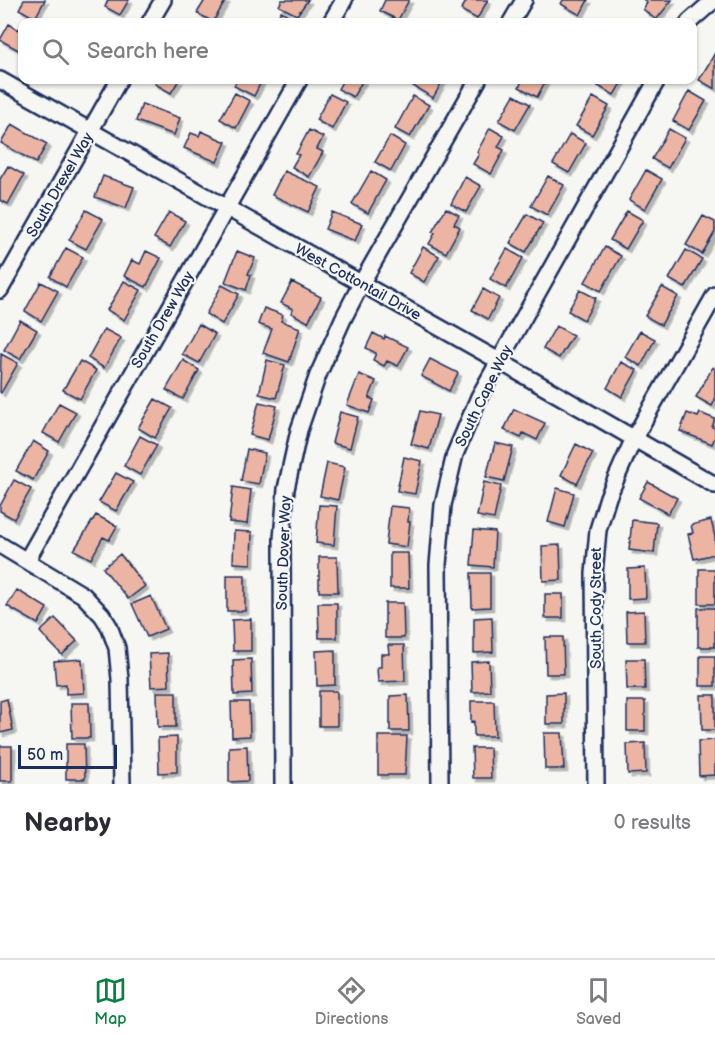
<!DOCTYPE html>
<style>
:root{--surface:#fff;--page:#f2f2f3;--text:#2b2b33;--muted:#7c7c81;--line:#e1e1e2;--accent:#0b8043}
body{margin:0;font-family:"Balsamiq Sans",sans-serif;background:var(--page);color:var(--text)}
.scale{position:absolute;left:18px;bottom:15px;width:99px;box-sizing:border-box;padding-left:6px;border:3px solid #1b2f5e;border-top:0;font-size:16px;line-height:21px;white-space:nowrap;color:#1b2f5e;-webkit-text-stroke:4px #f6f6f2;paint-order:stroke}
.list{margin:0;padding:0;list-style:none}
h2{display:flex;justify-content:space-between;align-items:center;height:78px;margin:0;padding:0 24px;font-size:26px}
h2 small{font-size:20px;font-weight:400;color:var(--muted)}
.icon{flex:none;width:33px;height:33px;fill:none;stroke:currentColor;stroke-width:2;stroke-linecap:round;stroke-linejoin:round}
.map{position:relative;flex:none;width:715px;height:784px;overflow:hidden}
.search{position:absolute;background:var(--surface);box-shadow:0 2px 4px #0004;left:18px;right:18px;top:18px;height:66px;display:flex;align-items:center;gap:15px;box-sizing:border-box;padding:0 21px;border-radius:12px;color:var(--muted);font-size:22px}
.sheet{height:174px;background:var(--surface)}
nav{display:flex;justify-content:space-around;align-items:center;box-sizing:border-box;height:84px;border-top:2px solid var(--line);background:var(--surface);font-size:16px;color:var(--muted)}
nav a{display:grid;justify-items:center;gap:3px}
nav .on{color:var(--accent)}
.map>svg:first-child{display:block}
.building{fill:#ecb4a3;stroke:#1b2f5e;stroke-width:1.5;filter:url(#shadow)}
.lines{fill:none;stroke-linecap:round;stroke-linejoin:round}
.street-casing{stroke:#1b2f5e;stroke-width:20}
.street{stroke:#f6f6f2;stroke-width:15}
.labels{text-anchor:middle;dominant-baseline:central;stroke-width:4.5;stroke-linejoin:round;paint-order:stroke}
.street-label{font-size:15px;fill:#1b2f5e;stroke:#f6f6f2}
</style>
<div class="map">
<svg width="715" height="784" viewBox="0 0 715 784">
<defs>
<filter id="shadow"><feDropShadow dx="3.5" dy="3.5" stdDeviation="0" flood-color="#0004"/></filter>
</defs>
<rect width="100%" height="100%" fill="#f6f6f2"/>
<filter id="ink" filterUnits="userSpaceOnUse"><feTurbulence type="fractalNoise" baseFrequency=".0167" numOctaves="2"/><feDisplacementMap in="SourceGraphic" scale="12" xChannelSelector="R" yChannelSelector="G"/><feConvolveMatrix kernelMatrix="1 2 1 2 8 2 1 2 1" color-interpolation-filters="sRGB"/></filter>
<g filter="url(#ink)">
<path class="building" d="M24,0H45L35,18L19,9Z
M108,0H129L120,15L105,7Z
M205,0H226L213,22L197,13Z
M282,0H308L297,15L279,6Z
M385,0H409L398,20L380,11Z
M467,0H488L477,19L461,10Z
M563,0H588L580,15L561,4Z
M644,0H672L656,20L643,9L647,3Z
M281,11L297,20L295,22H275Z
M9,24L19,30L21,26L22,27V52L0,40Z
M715,53V89L699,80Z
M158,80H179L171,93L155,84Z
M237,80H262L254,96L234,86Z
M343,80H363L353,97L338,89Z
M416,80H443L433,98L413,86Z
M523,80H546L537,97L519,87Z
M601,80H623L614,95L598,86Z
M689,91L706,101L689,130L673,121Z
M235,93L250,101L236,128L220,119Z
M330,94L346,102L332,129L316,120Z
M514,95L530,104L515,130L499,121Z
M413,96L429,105L410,137L395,129Z
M593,97L609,106L592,135L576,126Z
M142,104L180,118L174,135L136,121Z
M12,124L47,144L36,163L1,143Z
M490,128L504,136L498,147L504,150L491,174L473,164L479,154L477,152Z
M669,129L685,138L668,168L652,159Z
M309,130L323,137L317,149L323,152L309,177L292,167L299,155L296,154Z
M201,131L226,142L217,162L184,148L191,133L199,136Z
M570,134L586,143L569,173L553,164Z
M390,136L405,145L391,171L375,162Z
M8,166L24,175L8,204L0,200V179Z
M646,170L662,179L645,209L629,200Z
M284,171L320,187L308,212L272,195Z
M371,171L386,180L368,213L352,204Z
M103,176L134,187L126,208L95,197Z
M548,176L564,185L547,215L531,206Z
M465,177L481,186L466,212L451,204Z
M446,208L459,215L454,224L460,227L446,253L429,244L435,233L432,232Z
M86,210L103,219L86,249L69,240Z
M627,211L643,220L626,249L610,240Z
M169,212L185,221L170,247L154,238Z
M332,212L362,224L355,241L325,229Z
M527,214L543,223L526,252L510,243Z
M703,216L715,222V232L702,254L686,245Z
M423,247L439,256L424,282L409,273Z
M605,247L621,256L601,291L585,282Z
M66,248L83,257L66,287L50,277Z
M507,249L523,258L506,288L490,279Z
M686,250L702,259L685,288L669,279Z
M146,251L161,258L146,287L124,276L132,260L140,264Z
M237,251L255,258L248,274L251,275L246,290L225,282Z
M124,281L141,290L124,320L107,310Z
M41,282L58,291L41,321L25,311Z
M292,282L321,297L308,322L291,313L293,309L281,303Z
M222,285L239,294L222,324L206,314Z
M662,287L678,296L661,325L645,316Z
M483,289L499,298L488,319L472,310Z
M580,290L596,298L584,320L568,311Z
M264,308L283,315L281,321L300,328L289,362L263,353L272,329L258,324Z
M20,320L37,330L20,359L4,350Z
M199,324L215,334L199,363L182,354Z
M556,326L573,335L559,358L543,349Z
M104,329L121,338L104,368L88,358Z
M640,331L655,339L641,366L625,357Z
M373,333L384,339L385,336L408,347L398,366L387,361L384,366L373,360L376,353L366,348Z
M1,354L18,363L1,393L0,392Z
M430,359L458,373L449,391L421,376Z
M183,360L199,370L183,399L166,390Z
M267,360L285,365L276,398L259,394Z
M80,361L96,370L80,399L63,390Z
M621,362L637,370L622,397L607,388Z
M713,367L715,369V400L712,406L696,397Z
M359,374L376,381L369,398L374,400L369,413L347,405Z
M155,399L172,408L155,438L138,428Z
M259,402L277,406L268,440L250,435Z
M59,403L76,412L59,442L43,433Z
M514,409L545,423L537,440L523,433L521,438L504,430Z
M420,411L438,415L429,449L411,444Z
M340,412L358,417L350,448L332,443Z
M687,413L698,417L700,413L715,419L712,427L715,428V437L712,444L680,431Z
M140,436L157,445L140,475L124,466Z
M33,441L49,451L33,480L16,471Z
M495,443L513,447L504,481L486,477Z
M576,444L593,453L577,484L561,475Z
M247,449L265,453L259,484L241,481Z
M404,457L422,461L415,494L397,491Z
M327,463L345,467L338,500L320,496Z
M116,473L133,482L116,511L99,502Z
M14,480L31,489L14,519L0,511V506Z
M484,482L501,486L494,519L477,516Z
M648,482L677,498L668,514L639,498Z
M233,487L251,490L247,524L229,522Z
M557,488L574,493L565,527L548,522Z
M319,505L337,506L334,545L316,543Z
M390,506L409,508L408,522H410L407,547L386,544Z
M96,515L117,526L109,540L103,537L91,559L74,550Z
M632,520L657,523L654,553L629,550Z
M711,520L715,537V554L694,559L688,534L693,533L691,525Z
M474,530L495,532L493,567L471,565Z
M234,531L252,532L251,564L233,563Z
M560,545L561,580L543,581L542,546Z
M390,553H408L409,588H390Z
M120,554L145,586L128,599L103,568Z
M319,557H337L338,592H319Z
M645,568L646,598L628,599V569Z
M699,569H715V604H699Z
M471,573H490V607L472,608Z
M227,575H245V611H227Z
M17,590L47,608L38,624L7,606Z
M545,594H563V618H545Z
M151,596L166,629L147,637L132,604Z
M318,603H337V638H319Z
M385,603H403L404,638H385Z
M698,608H715V647H698Z
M644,611L645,642H627L626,612Z
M492,617L493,652L474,653V618Z
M55,618L77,641L62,655L40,632Z
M251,619V651H233L232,620Z
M545,637H563L564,674H546Z
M388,645H404L405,681L378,682L377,667H381V654H389Z
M335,650V685L317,686L316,651Z
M168,653L169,686L151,687L149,654Z
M700,656H715V686H700Z
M82,659L84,693L66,694V684L56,685L54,661Z
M251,659L252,694L234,695L233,660Z
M626,659H644L645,689H627Z
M489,661L490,691L472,692L471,662Z
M319,691H337V726H319Z
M157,692H176V727H158Z
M564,693V724H546V694Z
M408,695L409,731H390V696Z
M701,695H715V730H702Z
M7,699L13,730L0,733V701Z
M471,701H494L495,736H474V721L471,722Z
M627,701H645V731H627Z
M231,702H249L250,736L232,737Z
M71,703H89L90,738H72Z
M544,733H562L564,769H545Z
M378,736H407L405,775H378Z
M177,737V772L159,773L158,738Z
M715,740V775L699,776L698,741Z
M645,743L646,773L628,774L627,744Z
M66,744H84L85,779H66Z
M0,746H12V781H0Z
M247,746L248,781L229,782V747Z
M472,748H490L491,778H473Z"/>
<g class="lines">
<defs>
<path id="street" d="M150,22L163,0
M331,22L344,0
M511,22L524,0
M689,22L714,0
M0,80L499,361L715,485
M0,290L119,80
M0,545L83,595L102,615L109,626L117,648L120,679L122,784
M27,560L299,80
M283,784L282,539L286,489L299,430L318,375L343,319L361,284L478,80
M440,784L438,565L443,505L455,454L479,397L657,80
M596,784L594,574L598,530L608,497L634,438L715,295"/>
</defs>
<use href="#street" class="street-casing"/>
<use href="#street" class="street"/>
</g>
</g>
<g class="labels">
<g class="street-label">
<text transform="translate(60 185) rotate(-60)">South Drexel Way</text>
<text transform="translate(358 282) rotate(29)">West Cottontail Drive</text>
<text transform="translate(163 320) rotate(-60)">South Drew Way</text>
<text transform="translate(484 396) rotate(-64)">South Cape Way</text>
<text transform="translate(284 553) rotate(-88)">South Dover Way</text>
<text transform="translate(596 608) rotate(-90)">South Cody Street</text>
</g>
</g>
</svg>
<div class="scale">50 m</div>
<div class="search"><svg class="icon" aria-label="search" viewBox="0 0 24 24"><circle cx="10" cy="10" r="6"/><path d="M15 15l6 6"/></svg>Search here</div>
</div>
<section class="sheet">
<h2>Nearby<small>0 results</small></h2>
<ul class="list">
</ul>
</section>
<nav>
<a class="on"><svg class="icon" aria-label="map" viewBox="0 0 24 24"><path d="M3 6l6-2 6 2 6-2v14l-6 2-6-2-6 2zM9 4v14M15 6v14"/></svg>Map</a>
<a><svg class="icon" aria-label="directions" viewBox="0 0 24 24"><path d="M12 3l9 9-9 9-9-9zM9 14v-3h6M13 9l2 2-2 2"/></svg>Directions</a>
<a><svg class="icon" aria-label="saved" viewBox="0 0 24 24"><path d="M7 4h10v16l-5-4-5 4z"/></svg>Saved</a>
</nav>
